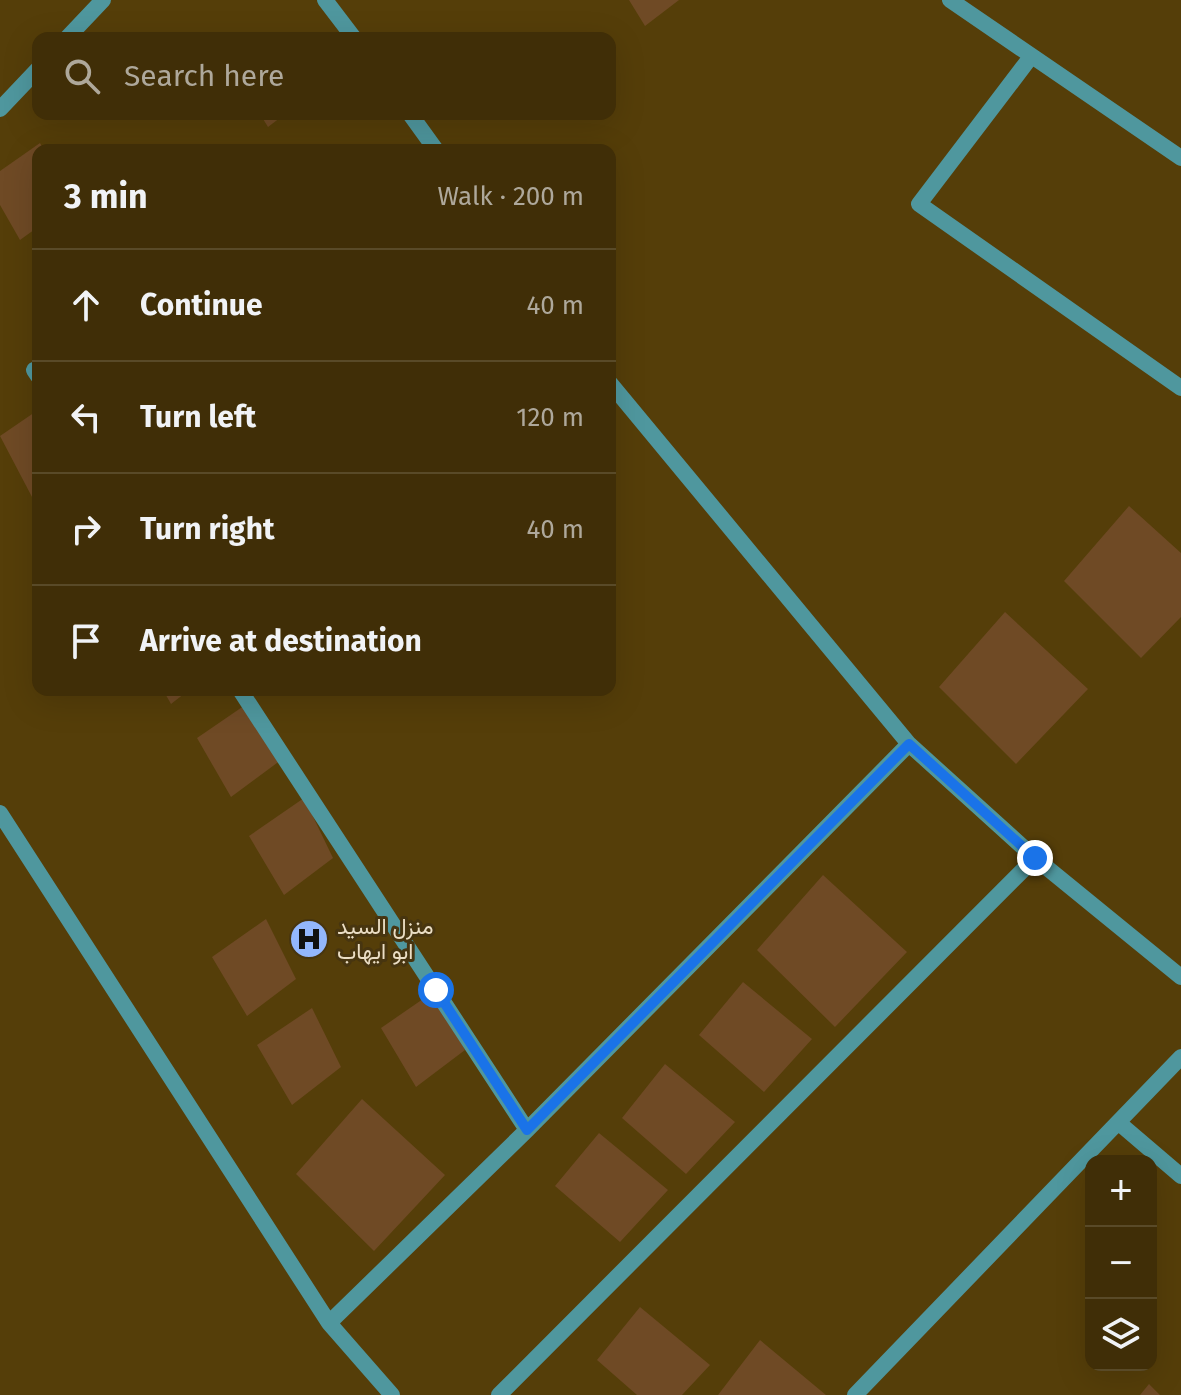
<!DOCTYPE html>
<meta charset="utf-8">
<style>
:root{--surface:#402e07;--page:#4b3a15;--text:#f1f3f6;--muted:#aea89b;--line:#594a28}
body{margin:0;font-family:"Fira Sans",Vazirmatn,sans-serif;background:var(--page);color:var(--text)}
.controls{position:absolute;right:24px;bottom:24px;display:grid;overflow:hidden;border-radius:16px;box-shadow:0 8px 32px #0002}
.controls button{width:72px;height:72px;display:grid;place-items:center;padding:0;border:0;border-bottom:2px solid var(--line);background:var(--surface);color:var(--text);font:40px sans-serif}
.stop{position:absolute;width:24px;height:24px;margin:-18px;border:6px solid #1a73e8;border-radius:50%;background:#fff}
.stop.end{background:#1a73e8;border-color:#fff;box-shadow:0 2px 8px #0008}
.list{margin:0;padding:0;list-style:none}
h2{display:flex;justify-content:space-between;align-items:center;height:104px;margin:0;padding:0 32px;font-size:34px}
h2 small{font-size:26px;font-weight:400;color:var(--muted)}
.list li{display:grid;grid-template-columns:52px 1fr auto;gap:24px;align-items:center;box-sizing:border-box;height:112px;padding:0 32px;border-top:2px solid var(--line)}
.list b{display:block;font-size:30px;white-space:nowrap}
.list em{font-size:26px;font-style:normal;color:var(--muted)}
.icon{flex:none;width:44px;height:44px;fill:none;stroke:currentColor;stroke-width:2;stroke-linecap:round;stroke-linejoin:round}
.map{position:relative;flex:none;width:1181px;height:1395px;overflow:hidden}
.search{position:absolute;background:var(--surface);box-shadow:0 8px 32px #0002;left:32px;top:32px;width:584px;height:88px;display:flex;align-items:center;gap:20px;box-sizing:border-box;padding:0 28px;border-radius:16px;color:var(--muted);font-size:30px}
.panel{position:absolute;background:var(--surface);box-shadow:0 8px 32px #0002;left:32px;top:144px;width:584px;height:552px;border-radius:16px}
.map>svg:first-child{display:block}
.building{fill:#6f4a25}
.lines{fill:none;stroke-linecap:round;stroke-linejoin:round}
.street{stroke:#4f979e;stroke-width:16}
.route{stroke:#1a73e8;stroke-width:10}
.labels{text-anchor:middle;dominant-baseline:central;stroke-width:6;stroke-linejoin:round;paint-order:stroke}
.poi-label{font-size:22px;fill:#ebdec5;stroke:#473510;text-anchor:start}
</style>
<div class="map">
<svg width="1181" height="1395" viewBox="0 0 1181 1395">
<rect width="100%" height="100%" fill="#553e09"/>
<path class="building" d="M629,0H679L645,26Z
M260,114H285L268,127Z
M40,143L44,150H38V227L20,240L0,205V171Z
M38,410V493L32,497L0,436Z
M1129,506L1181,553V617L1141,658L1064,581Z
M1005,612L1088,689L1016,764L939,687Z
M163,690H189L171,704Z
M251,701L281,760L231,797L197,738Z
M304,798L333,858L284,895L249,836Z
M823,875L907,952L835,1027L757,950Z
M266,919L296,979L247,1016L212,957Z
M743,982L812,1039L764,1092L699,1035Z
M436,990L465,1050L416,1087L381,1028Z
M312,1008L341,1067L292,1105L257,1045Z
M665,1064L735,1122L686,1174L622,1118Z
M362,1099L445,1175L374,1251L296,1174Z
M599,1133L668,1190L620,1242L555,1186Z
M640,1307L710,1365L682,1395H637L597,1360Z
M760,1340L826,1395H718Z
M1149,1384L1160,1395H1140Z"/>
<g class="lines">
<path class="street" d="M325,0L354,38
M950,0L1181,158
M67,38L103,0
M1030,58L919,204L1181,388
M0,109L38,69
M410,114L436,150
M34,370L38,376
M610,383L909,744
M240,690L527,1130
M0,813L329,1323L527,1130L909,744L1035,858L1181,977
M1119,1123L1181,1176
M329,1323L392,1395
M499,1395L1035,858
M855,1395L1181,1057"/>
</g>
<g class="lines">
<path class="route" d="M436,990L527,1130L909,744L1035,858"/>
</g>
<defs>
<symbol id="hospital-disc" viewBox="-11 -11 22 22"><circle r="9.5" fill="#93b7fd" stroke="#473510"/><path d="M-5-5h3v3.5h4V-5h3V5h-3V1.5h-4V5h-3Z" fill="#111"/></symbol>
</defs>
<g fill-rule="evenodd">
<use href="#hospital-disc" x="287" y="917" width="44" height="44"/>
</g>
<g class="labels">
<g class="poi-label">
<text x="337" y="926">منزل السيد<tspan x="337" dy="25">ابو ايهاب</tspan></text>
</g>
</g>
</svg>
<div class="controls">
<button>+</button>
<button>−</button>
<button><svg class="icon" aria-label="layers" viewBox="0 0 24 24"><path d="M12 4l9 5-9 5-9-5zM3 14l9 5 9-5"/></svg></button>
</div>
<div class="stop" style="left:436px;top:990px"></div>
<div class="stop end" style="left:1035px;top:858px"></div>
<div class="search"><svg class="icon" aria-label="search" viewBox="0 0 24 24"><circle cx="10" cy="10" r="6"/><path d="M15 15l6 6"/></svg>Search here</div>
<section class="panel">
<h2>3 min<small>Walk · 200 m</small></h2>
<ul class="list">
<li><svg class="icon" aria-label="ahead" viewBox="0 0 24 24"><path d="M12 20V5M6 11l6-6 6 6"/></svg><div><b>Continue</b></div><em>40 m</em></li>
<li><svg class="icon" aria-label="left" viewBox="0 0 24 24"><path d="M17 20v-9H6M10 6l-5 5 5 5"/></svg><div><b>Turn left</b></div><em>120 m</em></li>
<li><svg class="icon" aria-label="right" viewBox="0 0 24 24"><path d="M7 20v-9h11M14 6l5 5-5 5"/></svg><div><b>Turn right</b></div><em>40 m</em></li>
<li><svg class="icon" aria-label="arrive" viewBox="0 0 24 24"><path d="M6 21V4h12l-3 4 3 4H6"/></svg><div><b>Arrive at destination</b></div></li>
</ul>
</section>
</div>
